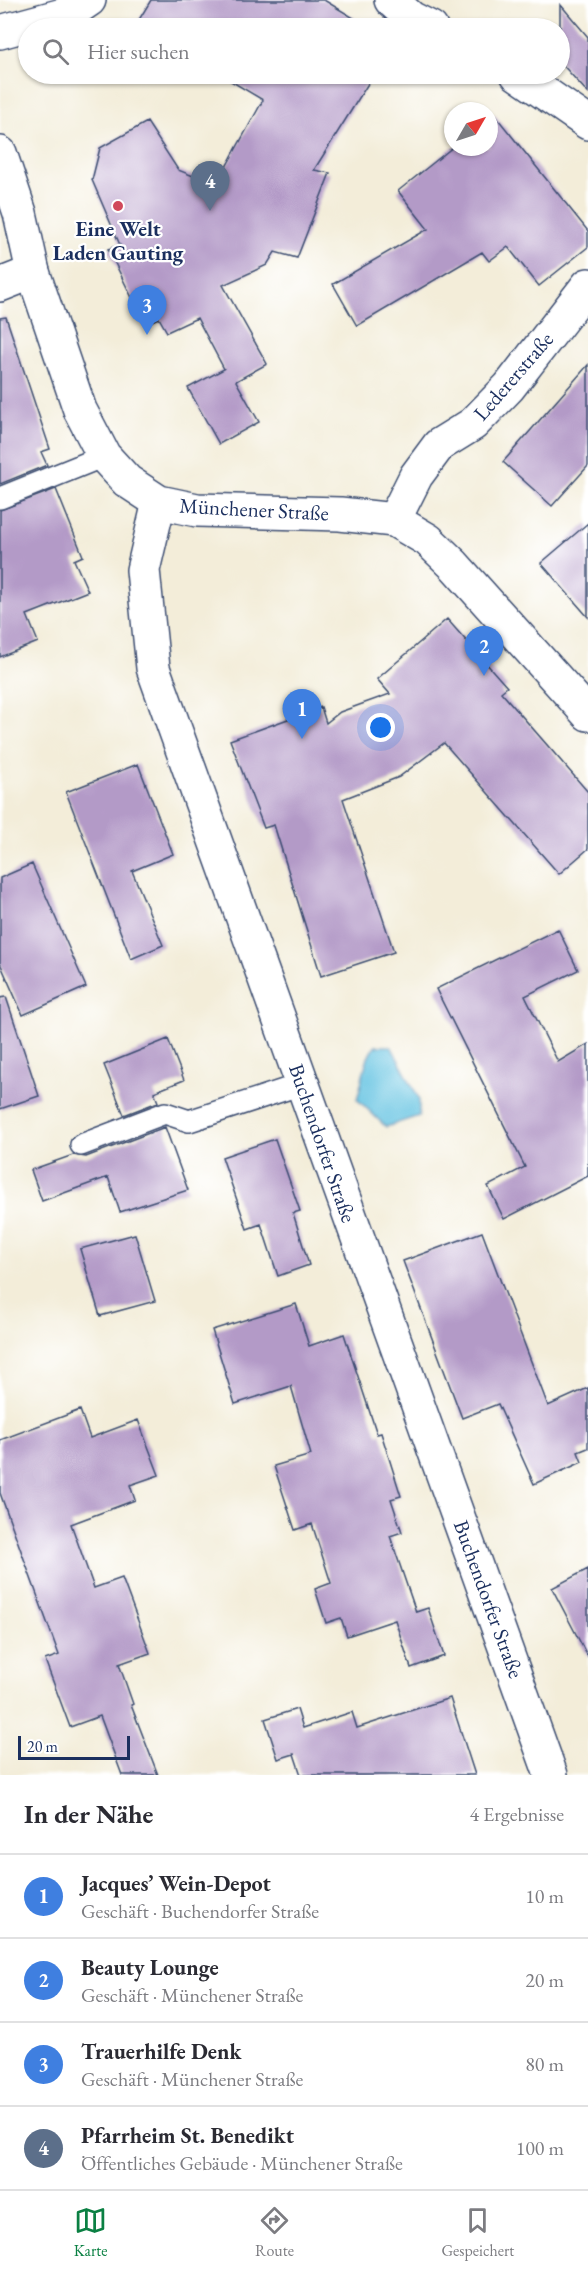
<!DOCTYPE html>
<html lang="de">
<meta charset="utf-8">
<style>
:root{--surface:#fff;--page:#f2f2f3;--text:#2b2b33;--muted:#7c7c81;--line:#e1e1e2;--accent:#0b8043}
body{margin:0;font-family:"EB Garamond",serif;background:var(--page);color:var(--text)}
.compass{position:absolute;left:444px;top:102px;width:54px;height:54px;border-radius:50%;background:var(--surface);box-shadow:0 2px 4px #0004;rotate:51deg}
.scale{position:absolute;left:18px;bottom:15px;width:112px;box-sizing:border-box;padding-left:6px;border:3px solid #1b2f5e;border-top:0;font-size:16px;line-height:21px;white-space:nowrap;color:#1b2f5e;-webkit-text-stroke:4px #fff;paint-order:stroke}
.you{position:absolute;left:381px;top:728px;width:21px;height:21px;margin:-15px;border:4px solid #fff;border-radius:50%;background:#1a73e8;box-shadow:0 0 0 9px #1a73e833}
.badge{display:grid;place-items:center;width:39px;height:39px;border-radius:50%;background:var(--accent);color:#fff;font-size:20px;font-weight:700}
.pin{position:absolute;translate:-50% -50px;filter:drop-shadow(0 2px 3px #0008)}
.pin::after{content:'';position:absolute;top:32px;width:21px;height:18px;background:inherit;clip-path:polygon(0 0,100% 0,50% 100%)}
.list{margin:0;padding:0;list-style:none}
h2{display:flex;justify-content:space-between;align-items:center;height:78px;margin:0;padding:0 24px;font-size:26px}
h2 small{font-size:20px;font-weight:400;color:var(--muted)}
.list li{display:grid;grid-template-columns:39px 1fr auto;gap:18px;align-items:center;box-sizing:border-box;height:84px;padding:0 24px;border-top:2px solid var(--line)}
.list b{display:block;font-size:22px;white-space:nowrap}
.list p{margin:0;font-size:20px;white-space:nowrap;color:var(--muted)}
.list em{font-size:20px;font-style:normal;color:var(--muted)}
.icon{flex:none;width:33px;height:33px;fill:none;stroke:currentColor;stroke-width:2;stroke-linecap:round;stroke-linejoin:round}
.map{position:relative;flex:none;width:588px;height:1775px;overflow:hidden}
.search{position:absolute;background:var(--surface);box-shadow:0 2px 4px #0004;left:18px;right:18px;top:18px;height:66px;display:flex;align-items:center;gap:15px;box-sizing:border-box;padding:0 21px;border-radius:33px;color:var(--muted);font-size:22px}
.sheet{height:414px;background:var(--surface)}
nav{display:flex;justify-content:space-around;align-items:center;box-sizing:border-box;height:84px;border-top:2px solid var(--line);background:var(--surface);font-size:16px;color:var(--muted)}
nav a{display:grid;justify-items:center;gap:3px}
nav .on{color:var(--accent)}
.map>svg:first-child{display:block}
.water{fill:#62c2e1;stroke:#3e78a0;stroke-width:1.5}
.building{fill:#b39ac7}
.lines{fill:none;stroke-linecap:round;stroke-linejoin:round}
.service-casing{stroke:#3b4c70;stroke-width:24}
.minor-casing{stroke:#3b4c70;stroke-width:36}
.secondary-casing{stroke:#3b4c70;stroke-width:36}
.service{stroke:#fff;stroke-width:21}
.minor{stroke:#fff;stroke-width:33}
.secondary{stroke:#fff;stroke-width:33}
.poi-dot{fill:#d1495b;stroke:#fff;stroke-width:2}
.labels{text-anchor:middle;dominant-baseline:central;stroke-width:4.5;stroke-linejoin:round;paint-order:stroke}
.poi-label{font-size:21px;font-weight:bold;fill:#1b2f5e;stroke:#fff}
.street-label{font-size:21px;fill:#1b2f5e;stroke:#fff}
</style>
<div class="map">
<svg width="588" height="1775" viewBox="0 0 588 1775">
<rect width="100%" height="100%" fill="#fff"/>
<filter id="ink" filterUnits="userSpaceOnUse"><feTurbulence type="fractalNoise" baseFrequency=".0167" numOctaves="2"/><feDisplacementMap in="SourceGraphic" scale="12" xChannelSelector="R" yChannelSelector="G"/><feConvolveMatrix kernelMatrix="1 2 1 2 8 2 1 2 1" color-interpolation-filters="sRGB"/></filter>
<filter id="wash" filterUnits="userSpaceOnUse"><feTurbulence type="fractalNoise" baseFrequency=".008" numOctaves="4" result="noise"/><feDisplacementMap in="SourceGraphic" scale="24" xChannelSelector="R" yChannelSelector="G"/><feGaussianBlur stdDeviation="1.35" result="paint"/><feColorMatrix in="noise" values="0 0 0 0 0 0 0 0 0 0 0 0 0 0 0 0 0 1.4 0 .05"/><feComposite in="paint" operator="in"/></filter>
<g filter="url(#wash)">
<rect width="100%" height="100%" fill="#f3edd9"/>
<path class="water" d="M375,1046H391L419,1099V1116L386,1127L357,1099C363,1081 363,1061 375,1046Z"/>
<g id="blocks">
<path class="building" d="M151,0H324L357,20L352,28H146L137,23Z
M560,4L588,37V93L560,62Z
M219,74H374L314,170L330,173L297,258L275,252L267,265L223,285L267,364L236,381L259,422L219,444L188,388L224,369L197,318L167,332L159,318L145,324L108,249L120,245L92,180L100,148L147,122L178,170L216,185L263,100Z
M494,114L588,231V247L539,286L508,247L489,261L482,252L357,326L333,284L428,229L398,191L453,147H489V118Z
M6,317L50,449L41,452L47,465L0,484V318Z
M588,365V466L552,506L503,462Z
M56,489L83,556L74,560L88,591L27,615L38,642L0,657V510Z
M588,523V617L541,563Z
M447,619L507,687L501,692L588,792V849L559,874L444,743L399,777L343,799L394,952L321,976L274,825L264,828L230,740L321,707L326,723L340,712L390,694L377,679Z
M138,764L173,854L132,871L163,945L131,959L66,792Z
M32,864L86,987L23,1015L0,963V878Z
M558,929L578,970L525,996L558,1062L588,1044V1176L504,1219L488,1186L525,1167L436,989Z
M6,997L39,1096L0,1109V998Z
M168,1039L184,1080L154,1092L158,1102L124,1115L104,1065Z
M165,1127L188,1190L120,1212L108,1177L42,1201L31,1170L73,1155L86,1157Z
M275,1139L300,1211L293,1213L309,1265L278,1276L261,1224L247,1229L222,1157Z
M482,1232L548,1406L588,1388V1448L578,1452L582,1462L534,1484L498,1404L462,1418L403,1261Z
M135,1234L155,1301L100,1316L80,1249Z
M296,1304L309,1346L344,1334L377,1434L381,1433L401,1496L391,1499L402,1532L390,1536L416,1612L428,1608L444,1656L411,1668L395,1620L347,1636L341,1618L326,1623L315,1589L331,1583L312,1524L295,1530L274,1466L311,1455L291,1386L235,1404L212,1330Z
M80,1410L90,1438L138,1420L159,1475L130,1485L135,1500L71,1524L94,1588L122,1578L150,1653L119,1664L133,1704L131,1705L158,1775H122L100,1716L70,1727L45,1660L59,1655L0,1493V1440Z
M588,1569V1657L552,1588Z
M450,1698L475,1775H301L294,1754L278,1759L265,1719L297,1709L303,1728L352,1712L357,1728Z"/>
</g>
</g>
<g filter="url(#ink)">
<use href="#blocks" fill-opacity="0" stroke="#3b4c70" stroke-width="1.5"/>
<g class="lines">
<defs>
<path id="service" d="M0,498L104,456
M81,1145L165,1113L189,1121L302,1084"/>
<path id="minor" d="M391,0L411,18L431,28
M0,32L70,13L89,0
M517,74L588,123
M0,285L33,272
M159,502L143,570L153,668L551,1775
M394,520L416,476L439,445L473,424L509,387L588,285"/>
<path id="secondary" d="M0,153L20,213L33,272L80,410L104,456L127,481L159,502L197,510L340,514L394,520L428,540L454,565L588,714"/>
</defs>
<use href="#service" class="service-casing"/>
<use href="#minor" class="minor-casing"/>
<use href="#secondary" class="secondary-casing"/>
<use href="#service" class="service"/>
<use href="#minor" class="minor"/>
<use href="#secondary" class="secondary"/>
</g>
</g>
<circle class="poi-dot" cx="118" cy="206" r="6"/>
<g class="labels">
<g class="poi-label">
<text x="118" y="228">Eine Welt<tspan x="118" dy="24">Laden Gauting</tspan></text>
</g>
<g class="street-label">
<text transform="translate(513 376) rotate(-49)">Ledererstraße</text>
<text transform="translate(254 509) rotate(3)">Münchener Straße</text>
<text transform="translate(323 1143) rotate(71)">Buchendorfer Straße</text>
<text transform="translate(489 1599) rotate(70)">Buchendorfer Straße</text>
</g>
</g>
</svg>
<svg class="compass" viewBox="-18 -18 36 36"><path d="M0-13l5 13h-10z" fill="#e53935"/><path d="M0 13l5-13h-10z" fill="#7c7c81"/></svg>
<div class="scale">20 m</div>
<div class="you"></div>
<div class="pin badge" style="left:302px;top:739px;background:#3f7fe0">1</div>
<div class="pin badge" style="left:484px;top:676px;background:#3f7fe0">2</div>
<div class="pin badge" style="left:147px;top:335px;background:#3f7fe0">3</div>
<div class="pin badge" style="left:210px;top:211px;background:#5c6f8a">4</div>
<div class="search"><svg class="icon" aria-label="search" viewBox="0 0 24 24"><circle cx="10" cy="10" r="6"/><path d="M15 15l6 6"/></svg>Hier suchen</div>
</div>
<section class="sheet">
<h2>In der Nähe<small>4 Ergebnisse</small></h2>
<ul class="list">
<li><span class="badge" style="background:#3f7fe0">1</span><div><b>Jacques’ Wein-Depot</b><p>Geschäft · Buchendorfer Straße</p></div><em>10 m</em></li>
<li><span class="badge" style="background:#3f7fe0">2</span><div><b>Beauty Lounge</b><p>Geschäft · Münchener Straße</p></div><em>20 m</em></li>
<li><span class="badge" style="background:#3f7fe0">3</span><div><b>Trauerhilfe Denk</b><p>Geschäft · Münchener Straße</p></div><em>80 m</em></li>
<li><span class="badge" style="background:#5c6f8a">4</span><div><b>Pfarrheim St. Benedikt</b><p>Öffentliches Gebäude · Münchener Straße</p></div><em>100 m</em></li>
</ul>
</section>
<nav>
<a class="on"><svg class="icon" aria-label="map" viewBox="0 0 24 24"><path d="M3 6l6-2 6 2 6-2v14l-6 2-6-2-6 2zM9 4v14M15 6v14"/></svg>Karte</a>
<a><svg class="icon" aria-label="directions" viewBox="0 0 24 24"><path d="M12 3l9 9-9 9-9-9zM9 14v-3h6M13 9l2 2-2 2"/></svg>Route</a>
<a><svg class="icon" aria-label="saved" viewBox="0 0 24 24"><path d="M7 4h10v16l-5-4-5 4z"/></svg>Gespeichert</a>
</nav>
